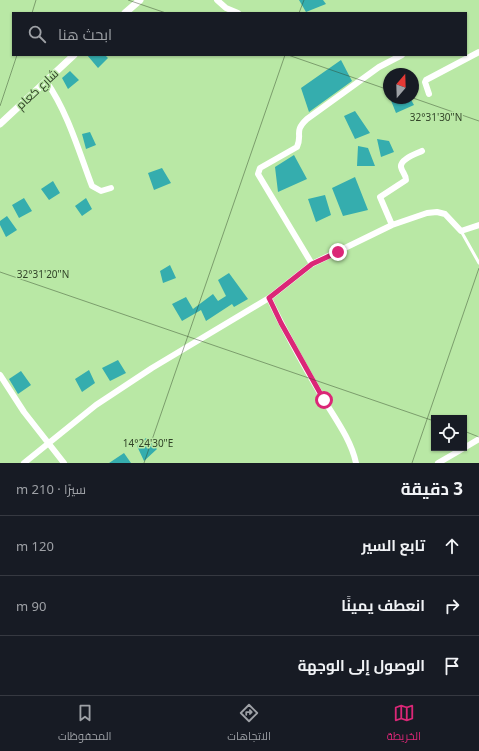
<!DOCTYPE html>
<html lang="ar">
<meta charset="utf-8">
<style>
:root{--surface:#171b24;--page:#242831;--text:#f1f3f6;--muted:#9ea1a6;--line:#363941;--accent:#db2777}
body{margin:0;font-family:"Noto Sans",Cairo,sans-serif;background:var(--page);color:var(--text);direction:rtl}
.controls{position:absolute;right:12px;bottom:12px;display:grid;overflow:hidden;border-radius:0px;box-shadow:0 1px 3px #0004}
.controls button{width:36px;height:36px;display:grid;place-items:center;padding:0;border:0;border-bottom:1px solid var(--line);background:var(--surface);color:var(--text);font:20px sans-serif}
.compass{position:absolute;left:383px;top:68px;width:36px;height:36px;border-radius:50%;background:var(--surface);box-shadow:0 1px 3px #0004;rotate:19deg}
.stop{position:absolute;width:12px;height:12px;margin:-9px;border:3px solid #db2777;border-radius:50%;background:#fff}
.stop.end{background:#db2777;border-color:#fff;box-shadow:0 1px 4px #0008}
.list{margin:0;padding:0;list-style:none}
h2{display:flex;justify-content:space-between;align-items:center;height:52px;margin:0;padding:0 16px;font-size:17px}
h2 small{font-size:13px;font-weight:400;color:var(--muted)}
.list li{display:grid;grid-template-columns:26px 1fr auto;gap:12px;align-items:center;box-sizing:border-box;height:60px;padding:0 16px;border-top:1px solid var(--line)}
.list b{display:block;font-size:15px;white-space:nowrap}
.list em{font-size:13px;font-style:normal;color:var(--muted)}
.icon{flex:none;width:22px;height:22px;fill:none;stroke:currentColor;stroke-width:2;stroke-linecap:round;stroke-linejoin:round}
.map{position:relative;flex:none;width:479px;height:463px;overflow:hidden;direction:ltr}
.search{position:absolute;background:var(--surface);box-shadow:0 1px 3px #0004;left:12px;right:12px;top:12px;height:44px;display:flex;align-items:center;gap:10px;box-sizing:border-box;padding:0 14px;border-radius:0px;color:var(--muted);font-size:15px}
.sheet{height:232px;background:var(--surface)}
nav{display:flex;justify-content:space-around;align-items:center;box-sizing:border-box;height:56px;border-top:1px solid var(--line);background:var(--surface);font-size:11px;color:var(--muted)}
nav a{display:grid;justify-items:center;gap:2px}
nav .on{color:var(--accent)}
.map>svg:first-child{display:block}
.building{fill:#35adae}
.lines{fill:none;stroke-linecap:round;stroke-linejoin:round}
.service{stroke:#fff;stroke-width:3}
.minor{stroke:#fff;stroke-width:6}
.tertiary{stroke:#fff;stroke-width:7}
.route{stroke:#db2777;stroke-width:5}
.ticks{fill:none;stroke:#314328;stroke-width:1;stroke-opacity:0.45}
.labels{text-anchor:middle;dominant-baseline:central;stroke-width:3;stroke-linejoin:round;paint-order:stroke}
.street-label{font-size:12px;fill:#314328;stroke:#b9e8a5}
.ticks-label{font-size:10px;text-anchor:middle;fill:#314328;stroke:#b9e8a5;stroke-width:3;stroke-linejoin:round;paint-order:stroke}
</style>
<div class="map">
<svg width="479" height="463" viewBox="0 0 479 463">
<rect width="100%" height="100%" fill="#b9e8a5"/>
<path class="building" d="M299,0H323L326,4L306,12Z
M87,55H105L108,58L98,68Z
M341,60L352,81L309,112L301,88Z
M70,71L79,80L68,89L62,78Z
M390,98H410L414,105L396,113Z
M355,111L370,133L355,139L344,116Z
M90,132L96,145L86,149L82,134Z
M377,139L389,141L394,152L381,157Z
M358,146L368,148L375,166H357Z
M294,155L307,179L278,192L275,167Z
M162,168L171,183L154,190L148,173Z
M355,177L368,210L343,216L332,188Z
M53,181L60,193L49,200L41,189Z
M325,195L331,215L316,222L308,199Z
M24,198L32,211L19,218L12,205Z
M86,198L92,209L82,216L75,206Z
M7,216L17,230L6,237L0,225V221Z
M170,265L176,278L163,283L160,271Z
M229,273L248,299L234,307L232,304L206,321L201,310L182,321L172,304L186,297L193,309L213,294L218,301L226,296L218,280Z
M118,360L126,373L110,381L102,368Z
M89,370L95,383L82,392L75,379Z
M21,371L31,385L18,394L9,379Z
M146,438L157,449L144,461L137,446Z
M124,453L131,463H109Z"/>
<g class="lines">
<path class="service" d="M461,231L479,263"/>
<path class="minor" d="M217,0L226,8L238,13
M46,81C68,113 78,149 92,186L101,191L111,188
M429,94L425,82L426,80L479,52
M392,225L380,197L406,180C406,175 402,172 401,167C400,159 416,154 422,151
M312,264L258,174L260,168L297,147C303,134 293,132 307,119L379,67L402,55
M269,298C285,332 303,364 321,395C334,417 351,439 356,463
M0,375L24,412L64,463
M464,448L479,439
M24,463L96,405L152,368L269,298L312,264L392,225L427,213L437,212L445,214L461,231L479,225
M438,463L464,448"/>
<path class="tertiary" d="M125,13L140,0
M0,124L74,55"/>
</g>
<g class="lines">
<path class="route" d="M324,400L281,323L269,298L312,264L338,252"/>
</g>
<path class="ticks" d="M128,0L166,13M32,13L36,0M299,13L304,0M288,55L389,90M413,98L479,121M0,106L17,55M0,272L434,421M464,431L479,437M144,463L285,55M412,463L479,268"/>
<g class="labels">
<g class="street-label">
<text transform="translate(37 89) rotate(-43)">شارع كعام</text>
</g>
</g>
<g class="ticks-label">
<text x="436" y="121">32°31'30"N</text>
<text x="43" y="278">32°31'20"N</text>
<text x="148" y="447">14°24'30"E</text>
</g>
</svg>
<div class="controls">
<button><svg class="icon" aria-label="locate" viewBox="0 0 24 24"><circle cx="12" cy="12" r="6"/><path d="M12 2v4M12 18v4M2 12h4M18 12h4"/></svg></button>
</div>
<svg class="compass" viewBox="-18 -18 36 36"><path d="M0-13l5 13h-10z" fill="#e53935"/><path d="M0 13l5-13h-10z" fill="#9ea1a6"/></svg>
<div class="stop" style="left:324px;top:400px"></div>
<div class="stop end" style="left:338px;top:252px"></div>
<div class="search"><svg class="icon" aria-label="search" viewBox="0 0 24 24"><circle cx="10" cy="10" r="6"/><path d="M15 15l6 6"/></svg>ابحث هنا</div>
</div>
<section class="sheet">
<h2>3 دقيقة<small>سيرًا · 210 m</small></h2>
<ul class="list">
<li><svg class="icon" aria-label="ahead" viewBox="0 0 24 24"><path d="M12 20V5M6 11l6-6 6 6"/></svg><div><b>تابع السير</b></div><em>120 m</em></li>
<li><svg class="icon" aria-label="right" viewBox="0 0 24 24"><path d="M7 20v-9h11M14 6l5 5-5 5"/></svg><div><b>انعطف يمينًا</b></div><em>90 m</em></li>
<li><svg class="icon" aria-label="arrive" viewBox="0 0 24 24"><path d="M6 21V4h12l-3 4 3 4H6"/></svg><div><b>الوصول إلى الوجهة</b></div></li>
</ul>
</section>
<nav>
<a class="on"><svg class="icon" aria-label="map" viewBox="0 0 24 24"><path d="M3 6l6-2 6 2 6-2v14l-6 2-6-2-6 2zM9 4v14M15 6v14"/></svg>الخريطة</a>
<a><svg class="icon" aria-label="directions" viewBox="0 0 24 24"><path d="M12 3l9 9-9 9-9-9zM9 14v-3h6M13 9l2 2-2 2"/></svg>الاتجاهات</a>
<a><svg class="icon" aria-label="saved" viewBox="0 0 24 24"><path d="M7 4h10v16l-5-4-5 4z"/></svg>المحفوظات</a>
</nav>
